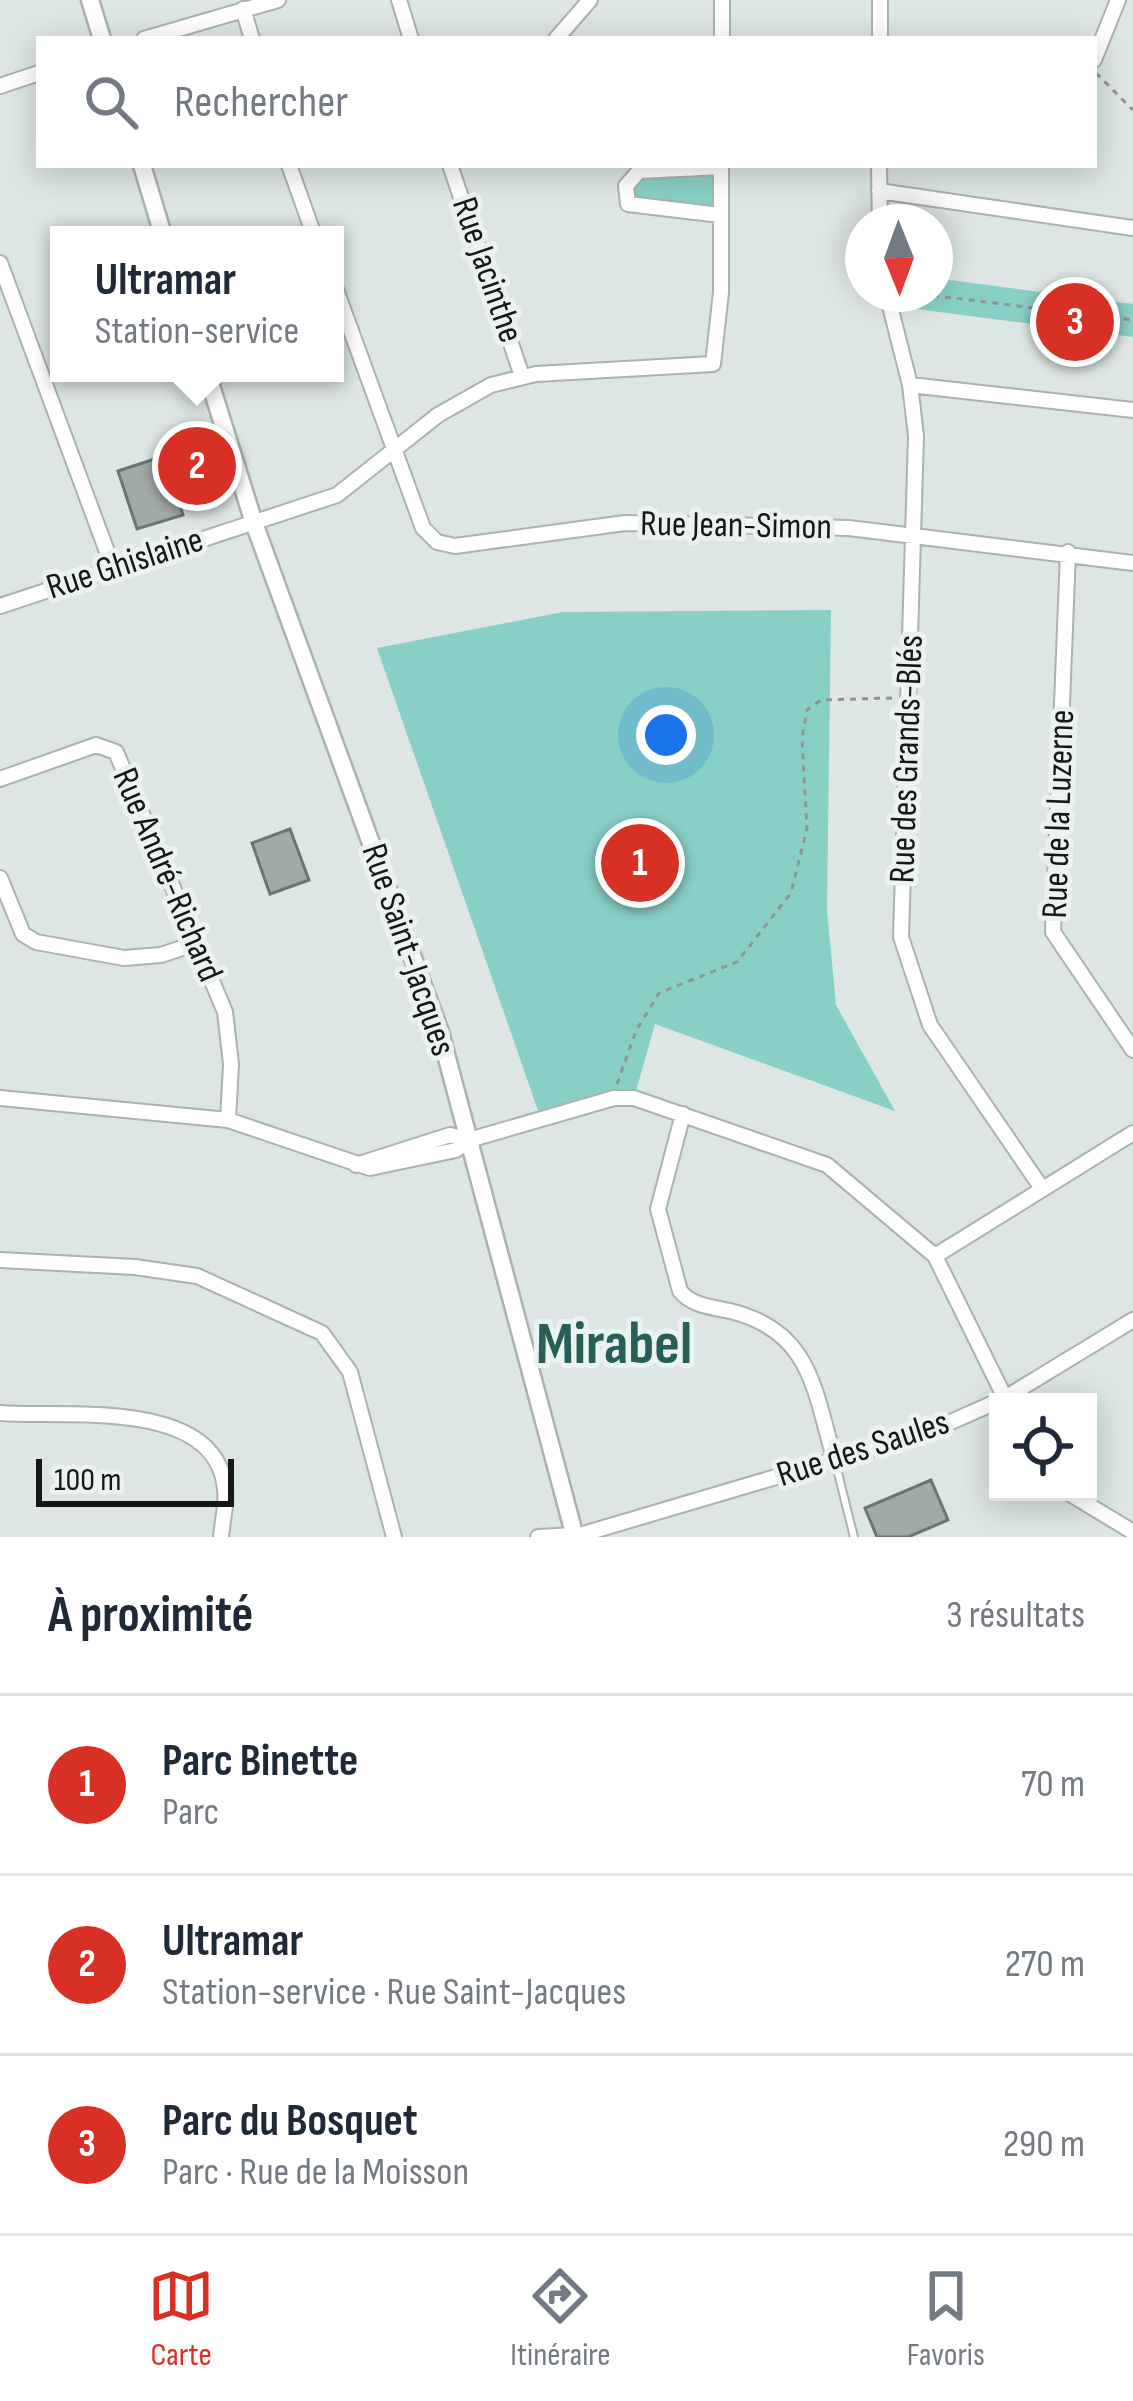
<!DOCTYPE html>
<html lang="fr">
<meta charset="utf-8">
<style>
:root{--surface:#fff;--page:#f2f2f3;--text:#1f2937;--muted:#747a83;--line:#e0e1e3;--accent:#d93025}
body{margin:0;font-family:"Sofia Sans Condensed",sans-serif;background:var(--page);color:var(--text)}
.controls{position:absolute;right:36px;bottom:36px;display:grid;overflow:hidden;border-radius:0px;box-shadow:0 6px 30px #0003}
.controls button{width:108px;height:108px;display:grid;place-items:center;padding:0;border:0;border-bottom:3px solid var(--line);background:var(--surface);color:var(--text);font:60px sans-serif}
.compass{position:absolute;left:845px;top:204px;width:108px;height:108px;border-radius:50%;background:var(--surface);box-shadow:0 6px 30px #0003;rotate:179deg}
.scale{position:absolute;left:36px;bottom:30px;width:198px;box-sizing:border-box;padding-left:12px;border:6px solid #151818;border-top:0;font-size:33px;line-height:42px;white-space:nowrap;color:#151818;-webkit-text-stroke:9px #eaf3f1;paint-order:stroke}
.you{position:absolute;left:666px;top:735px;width:42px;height:42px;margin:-30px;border:9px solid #fff;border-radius:50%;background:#1a73e8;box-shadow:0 0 0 18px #1a73e833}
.badge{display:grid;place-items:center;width:78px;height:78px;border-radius:50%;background:var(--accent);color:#fff;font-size:39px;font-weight:700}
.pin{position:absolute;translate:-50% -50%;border:6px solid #fff;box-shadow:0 3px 12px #0006}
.popup{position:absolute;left:50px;top:226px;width:294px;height:156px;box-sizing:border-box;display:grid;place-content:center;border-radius:0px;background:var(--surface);filter:drop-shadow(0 3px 9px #0005);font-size:39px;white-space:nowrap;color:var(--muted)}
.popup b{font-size:45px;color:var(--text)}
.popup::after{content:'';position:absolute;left:50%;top:100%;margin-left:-24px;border:24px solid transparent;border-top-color:var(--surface)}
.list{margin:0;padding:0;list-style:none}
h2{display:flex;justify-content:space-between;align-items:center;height:156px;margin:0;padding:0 48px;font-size:51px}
h2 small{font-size:39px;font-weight:400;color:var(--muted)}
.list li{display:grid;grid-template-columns:78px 1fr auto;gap:36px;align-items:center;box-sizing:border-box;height:180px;padding:0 48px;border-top:3px solid var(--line)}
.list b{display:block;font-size:45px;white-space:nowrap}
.list p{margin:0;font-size:39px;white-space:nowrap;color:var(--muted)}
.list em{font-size:39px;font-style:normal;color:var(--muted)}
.icon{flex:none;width:66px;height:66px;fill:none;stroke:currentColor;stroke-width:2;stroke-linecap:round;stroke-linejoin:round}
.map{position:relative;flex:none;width:1133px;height:1537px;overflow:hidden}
.search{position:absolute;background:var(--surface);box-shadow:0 6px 30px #0003;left:36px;right:36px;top:36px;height:132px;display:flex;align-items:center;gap:30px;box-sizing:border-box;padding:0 42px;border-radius:0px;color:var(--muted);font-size:45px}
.sheet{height:696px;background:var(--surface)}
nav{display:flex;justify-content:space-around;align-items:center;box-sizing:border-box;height:168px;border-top:3px solid var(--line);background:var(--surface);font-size:33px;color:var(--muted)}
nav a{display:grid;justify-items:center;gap:6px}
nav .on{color:var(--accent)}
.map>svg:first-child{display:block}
.green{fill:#88cfc5}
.building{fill:#a2aaa9;stroke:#6d7574;stroke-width:3}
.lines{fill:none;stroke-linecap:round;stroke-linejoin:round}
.service-casing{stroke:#aab3b1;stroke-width:10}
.minor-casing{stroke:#aab3b1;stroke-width:18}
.tertiary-casing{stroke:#aab3b1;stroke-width:21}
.path{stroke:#8e9593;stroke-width:3;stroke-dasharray:6 6;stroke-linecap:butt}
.service{stroke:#fff;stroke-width:6}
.minor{stroke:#fff;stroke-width:14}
.tertiary{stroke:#fff;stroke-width:16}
.labels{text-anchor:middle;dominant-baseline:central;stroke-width:10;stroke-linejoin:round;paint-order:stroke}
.street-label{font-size:36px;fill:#151818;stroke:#eaf3f1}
.town-label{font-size:60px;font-weight:bold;fill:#275f58;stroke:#eaf3f1}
</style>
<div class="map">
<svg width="1133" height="1537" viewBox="0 0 1133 1537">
<rect width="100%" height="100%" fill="#dde6e4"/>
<path class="green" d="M721,167L720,215L628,204L626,186L639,171Z
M935,278L1133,304V337L901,307L890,294H935Z
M831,610L827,910L836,1005L895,1111L655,1024L634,1098L541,1119L377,648L563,612Z"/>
<path class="building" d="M164,456L183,515L137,529L118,471Z
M290,829L309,880L270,894L252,843Z
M931,1480L948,1520L908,1537H877L865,1508Z"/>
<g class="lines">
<defs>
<path id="service" d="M836,1465L854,1537"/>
<path id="minor" d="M399,0L411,39
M243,9L252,39
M144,39L278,0
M556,39L590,0
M722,39V0
M880,39V0
M1094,60L1118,0
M0,86L39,73
M289,165L314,235
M450,165L522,376
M879,165L880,222
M879,191L1133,228
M720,215L628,204L626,186L639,171L721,167
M0,263L112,565
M335,287L423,528L437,542L455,546L625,523L849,528L1133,563
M887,294L910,385L916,436L901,937L930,1025L1041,1187
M910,385L1133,410
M1068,552L1053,932L1133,1050
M0,606L337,495L438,415L491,385L536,374L713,364L721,292V165
M0,779L96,745L116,752L225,1012L231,1064L228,1120
M0,878L23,934L36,942L124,958L161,955L197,943
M0,1098L228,1120L370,1168L456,1150L469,1140L614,1098H634L827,1165L935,1256L1007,1402
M683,1114L658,1209L680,1291C692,1306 712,1307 730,1311C812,1331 814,1391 835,1461
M356,1165L450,1135L469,1140
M935,1256L1133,1133
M0,1260L135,1267L197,1276L322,1333L350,1372L394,1537
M0,1413C65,1418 218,1397 225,1490C227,1505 222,1522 221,1537
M1067,1492L1133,1532
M538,1537L575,1535
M573,1537L928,1432L1005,1398L1133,1320"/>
<path id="tertiary" d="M90,0L102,39
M142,165L163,235
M207,373L254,523L440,1032L575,1537"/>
</defs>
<use href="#service" class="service-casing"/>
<use href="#minor" class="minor-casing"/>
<use href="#tertiary" class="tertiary-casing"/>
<path class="path" d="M1096,73L1133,110
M921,294L1133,320
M617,1084L636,1031L659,993L737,962L791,893L807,828L802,738L807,710L821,700L893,698"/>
<use href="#service" class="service"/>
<use href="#minor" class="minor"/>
<use href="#tertiary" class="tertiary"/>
</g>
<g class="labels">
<g class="street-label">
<text transform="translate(487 270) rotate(71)">Rue Jacinthe</text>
<text transform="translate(736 526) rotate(1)">Rue Jean-Simon</text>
<text transform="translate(125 564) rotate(-18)">Rue Ghislaine</text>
<text transform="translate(907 759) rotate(-88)">Rue des Grands-Blés</text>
<text transform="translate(1059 814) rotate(-88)">Rue de la Luzerne</text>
<text transform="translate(167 875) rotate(67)">Rue André-Richard</text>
<text transform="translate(408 950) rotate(71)">Rue Saint-Jacques</text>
<text transform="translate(863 1449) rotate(-18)">Rue des Saules</text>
</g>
<g class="town-label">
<text x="614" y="1345">Mirabel</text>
</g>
</g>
</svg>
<div class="controls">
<button><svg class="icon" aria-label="locate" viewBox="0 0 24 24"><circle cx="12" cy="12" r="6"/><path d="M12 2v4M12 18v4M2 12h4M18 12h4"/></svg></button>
</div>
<svg class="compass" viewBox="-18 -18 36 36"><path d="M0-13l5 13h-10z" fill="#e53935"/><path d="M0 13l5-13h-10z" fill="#747a83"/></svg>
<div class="scale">100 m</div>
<div class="you"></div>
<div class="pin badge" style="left:640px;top:863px">1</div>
<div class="pin badge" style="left:197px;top:466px">2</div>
<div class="popup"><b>Ultramar</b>Station-service</div>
<div class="pin badge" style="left:1075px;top:322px">3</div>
<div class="search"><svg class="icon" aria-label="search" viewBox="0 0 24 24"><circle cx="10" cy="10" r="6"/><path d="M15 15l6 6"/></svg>Rechercher</div>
</div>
<section class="sheet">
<h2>À proximité<small>3 résultats</small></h2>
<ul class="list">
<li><span class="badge">1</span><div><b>Parc Binette</b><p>Parc</p></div><em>70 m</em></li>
<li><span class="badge">2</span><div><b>Ultramar</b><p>Station-service · Rue Saint-Jacques</p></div><em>270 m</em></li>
<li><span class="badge">3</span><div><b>Parc du Bosquet</b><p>Parc · Rue de la Moisson</p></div><em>290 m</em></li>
</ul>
</section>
<nav>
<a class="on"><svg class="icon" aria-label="map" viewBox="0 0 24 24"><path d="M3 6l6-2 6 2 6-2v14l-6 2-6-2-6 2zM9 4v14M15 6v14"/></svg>Carte</a>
<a><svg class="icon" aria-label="directions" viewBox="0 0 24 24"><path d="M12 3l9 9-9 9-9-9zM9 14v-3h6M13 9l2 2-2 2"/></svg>Itinéraire</a>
<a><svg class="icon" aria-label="saved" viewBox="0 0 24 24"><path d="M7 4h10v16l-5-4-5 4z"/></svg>Favoris</a>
</nav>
